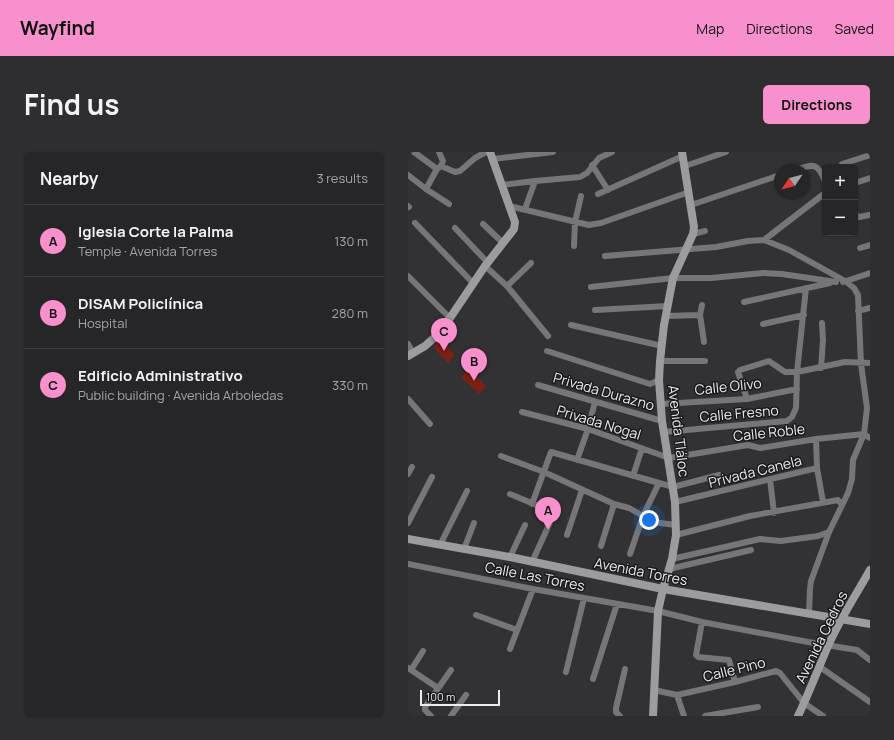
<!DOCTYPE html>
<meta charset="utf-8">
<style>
:root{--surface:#262527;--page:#2e2d2f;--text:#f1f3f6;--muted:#a4a5a7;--line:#424244;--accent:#f790cd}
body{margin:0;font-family:Manrope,sans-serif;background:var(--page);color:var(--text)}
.controls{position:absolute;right:12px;top:12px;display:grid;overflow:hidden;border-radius:6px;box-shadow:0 1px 3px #0004}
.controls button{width:36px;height:36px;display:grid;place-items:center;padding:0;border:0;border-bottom:1px solid var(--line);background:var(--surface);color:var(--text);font:20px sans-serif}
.compass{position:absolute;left:366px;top:12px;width:36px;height:36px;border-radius:50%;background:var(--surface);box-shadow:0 1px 3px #0004;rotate:235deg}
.scale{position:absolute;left:12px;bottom:10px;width:80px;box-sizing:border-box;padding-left:4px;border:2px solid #ececee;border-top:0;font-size:11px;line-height:14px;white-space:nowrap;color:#ececee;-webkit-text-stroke:3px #1a191b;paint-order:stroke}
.you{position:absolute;left:241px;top:368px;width:14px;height:14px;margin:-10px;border:3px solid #fff;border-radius:50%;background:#1a73e8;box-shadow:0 0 0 6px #1a73e833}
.badge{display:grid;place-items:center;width:26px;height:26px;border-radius:50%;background:var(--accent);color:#111;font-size:13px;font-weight:700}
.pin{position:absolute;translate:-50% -33px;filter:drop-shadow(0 1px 2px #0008)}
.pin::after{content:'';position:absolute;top:21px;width:14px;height:12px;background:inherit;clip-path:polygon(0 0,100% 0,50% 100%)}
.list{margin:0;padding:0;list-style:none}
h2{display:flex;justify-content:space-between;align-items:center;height:52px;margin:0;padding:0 16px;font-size:17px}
h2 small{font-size:13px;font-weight:400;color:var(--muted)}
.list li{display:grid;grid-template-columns:26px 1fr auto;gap:12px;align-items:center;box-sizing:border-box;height:72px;padding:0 16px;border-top:1px solid var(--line)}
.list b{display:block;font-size:15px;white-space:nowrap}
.list p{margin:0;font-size:13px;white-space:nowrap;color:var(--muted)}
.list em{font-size:13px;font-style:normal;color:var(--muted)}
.map{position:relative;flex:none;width:462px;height:564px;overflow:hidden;border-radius:6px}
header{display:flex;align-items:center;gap:24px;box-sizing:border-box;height:56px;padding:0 20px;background:var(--accent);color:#111}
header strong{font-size:19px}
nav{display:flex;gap:22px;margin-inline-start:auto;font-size:14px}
.intro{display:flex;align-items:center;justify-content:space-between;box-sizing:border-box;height:96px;padding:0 24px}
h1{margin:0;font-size:28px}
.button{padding:10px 18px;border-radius:6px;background:var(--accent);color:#111;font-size:14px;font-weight:700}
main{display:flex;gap:24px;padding:0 24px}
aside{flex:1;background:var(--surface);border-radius:6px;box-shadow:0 1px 3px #0004}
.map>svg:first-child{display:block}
.building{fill:#7d2114}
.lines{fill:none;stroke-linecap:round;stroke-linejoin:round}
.minor{stroke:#767577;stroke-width:6}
.secondary{stroke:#9c9b9e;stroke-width:8}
.labels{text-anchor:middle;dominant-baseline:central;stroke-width:3;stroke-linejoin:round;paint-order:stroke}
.street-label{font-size:14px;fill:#ececee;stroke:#1a191b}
</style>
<header>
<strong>Wayfind</strong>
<nav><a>Map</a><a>Directions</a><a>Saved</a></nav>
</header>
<div class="intro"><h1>Find us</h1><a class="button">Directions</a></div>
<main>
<aside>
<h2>Nearby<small>3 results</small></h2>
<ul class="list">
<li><span class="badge">A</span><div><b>Iglesia Corte la Palma</b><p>Temple · Avenida Torres</p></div><em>130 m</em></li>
<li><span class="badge">B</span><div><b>DISAM Policlínica</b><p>Hospital</p></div><em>280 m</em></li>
<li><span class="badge">C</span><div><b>Edificio Administrativo</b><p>Public building · Avenida Arboledas</p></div><em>330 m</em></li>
</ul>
</aside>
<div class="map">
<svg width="462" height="564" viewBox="0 0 462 564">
<rect width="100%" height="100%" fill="#323134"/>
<path class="building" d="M33,187L47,203L40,211L26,196Z
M61,217L78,234L71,242L53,225Z"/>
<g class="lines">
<path class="minor" d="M6,0L29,17
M31,0L35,9L33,14
M85,7L145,0
M434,12L462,3
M184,13L200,38
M277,14L318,0
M387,18C405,12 409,10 417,29
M0,23L18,37L41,52
M447,31L462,26
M94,33L127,29L172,25L179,21L191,6L204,0
M18,37L29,17L33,14L47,20L52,19L67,6L78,0
M190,42L275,4
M283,53L372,23
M0,54L1,55
M101,54L181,73L193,71L281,40
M117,57L127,29
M447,63L451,65L462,63
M7,71L66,132
M75,72L95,91
M47,76L80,111
M285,82L297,79
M356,88L417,41
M166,94L167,70L173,44
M452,96L462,93
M197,104L308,95L340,89L356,88L381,98L437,129L446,136L450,143L453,212L459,256L456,282L445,308L444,327L440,341L421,380L410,384L373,389L352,387L264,407
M77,114L99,134L140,184
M0,124L42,166
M435,130L462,121
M99,134L123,111
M183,135L265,126H303L355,121L374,122L428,130
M336,150L422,131
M294,153L292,163L296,190
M187,158L260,154
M450,159L462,156
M258,164L292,163
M355,172L396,163
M163,173L254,194
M0,192L5,201
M139,199L242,232L251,228
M252,209H297
M413,216L415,188L414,171
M130,233L254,269
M0,247L22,272
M339,247L330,220L332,218L361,209L377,220H389L437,210L462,211
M253,252L339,247L389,237
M114,260L180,277L261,306L340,293L352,296L408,287L456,282L462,286
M256,280L379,269L384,265L388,256L389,220L398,136
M408,287L409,316L415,350
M93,304L136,320L206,352L221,356L235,364L244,370L268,373
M169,308L180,277L187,250
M0,322L4,315
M225,324L234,296
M362,327L366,361
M102,342L145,360V364L124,410
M267,350L409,316
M124,352L143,300L265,335L311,323
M0,371L24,325
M159,383L174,338
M268,383L342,364L430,348L434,353
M32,393L59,339
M193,394L206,352
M56,397L66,371
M222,402L235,364L251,331
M102,405L117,373
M0,412L125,437L250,459L294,470L400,490L449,498L462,508
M261,417L343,398
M401,461L402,437L403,429L421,380
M68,463L109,478
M294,470L288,503L290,505L321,508L327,530
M102,497L125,437
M412,515L462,550
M0,516L30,536
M3,518L15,499
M158,520L176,446
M185,527L209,452
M246,538L269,543
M23,564L17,558V555L43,518
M43,564L58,543
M212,564L208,560V556L217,517
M276,564L269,543L327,530L368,519L372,521L396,551L415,564
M297,564L350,555"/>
<path class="secondary" d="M0,204L17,194L26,186L42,166L77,114L106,77L107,70L82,0
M0,387L102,405L255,437L462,472
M245,564L250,459L255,437L264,407L268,383L267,350L254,269L251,228L252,209L256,173L265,126L285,82L286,75L274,0
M390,564C401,541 410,517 420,494C432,467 448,443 462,418"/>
</g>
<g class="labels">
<g class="street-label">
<text transform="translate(320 234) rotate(-6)">Calle Olivo</text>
<text transform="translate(196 239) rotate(16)">Privada Durazno</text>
<text transform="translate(331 261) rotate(-5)">Calle Fresno</text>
<text transform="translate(191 270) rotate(17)">Privada Nogal</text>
<text transform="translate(271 279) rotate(83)">Avenida Tláloc</text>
<text transform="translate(361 280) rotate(-6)">Calle Roble</text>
<text transform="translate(347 319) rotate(-14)">Privada Canela</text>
<text transform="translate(233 419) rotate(11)">Avenida Torres</text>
<text transform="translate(127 424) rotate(11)">Calle Las Torres</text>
<text transform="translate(413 485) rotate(-64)">Avenida Cedros</text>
<text transform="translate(326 517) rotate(-14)">Calle Pino</text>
</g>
</g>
</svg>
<div class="controls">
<button>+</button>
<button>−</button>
</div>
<svg class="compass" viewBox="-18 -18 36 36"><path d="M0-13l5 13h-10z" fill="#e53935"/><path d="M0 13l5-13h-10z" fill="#a4a5a7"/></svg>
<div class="scale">100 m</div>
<div class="you"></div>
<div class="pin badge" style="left:140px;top:378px">A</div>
<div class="pin badge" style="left:66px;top:229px">B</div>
<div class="pin badge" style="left:36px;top:199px">C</div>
</div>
</main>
